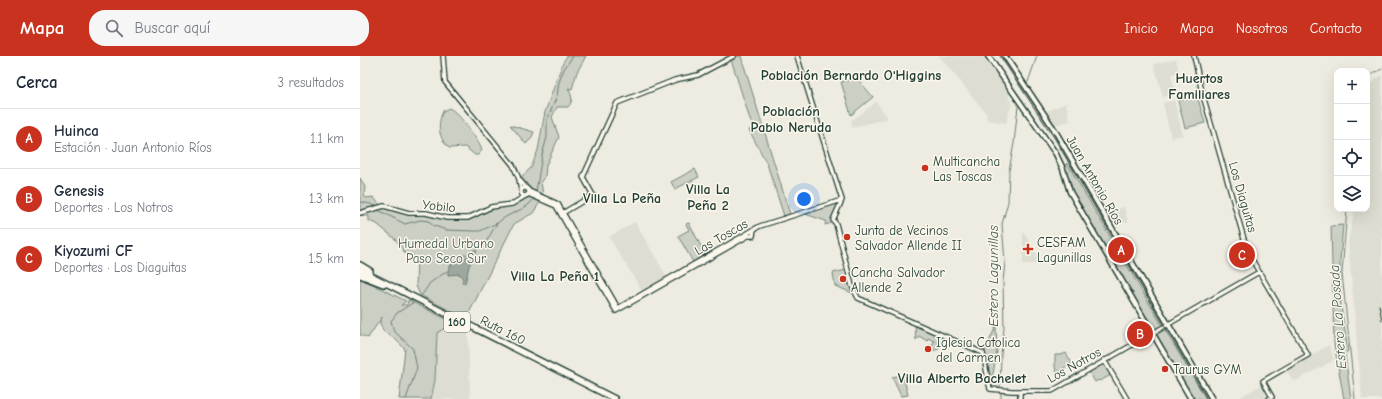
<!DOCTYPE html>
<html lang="es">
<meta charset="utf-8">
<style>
:root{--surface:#fff;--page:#f6f6f7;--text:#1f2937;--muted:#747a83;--line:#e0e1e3;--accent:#c8321e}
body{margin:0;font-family:"Comic Neue",sans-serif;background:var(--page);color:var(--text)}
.controls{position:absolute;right:12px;top:12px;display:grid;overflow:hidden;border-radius:8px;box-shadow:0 4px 16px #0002}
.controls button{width:36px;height:36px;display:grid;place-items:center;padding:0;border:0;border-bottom:1px solid var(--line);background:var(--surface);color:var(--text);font:20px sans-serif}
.you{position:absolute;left:444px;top:143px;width:14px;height:14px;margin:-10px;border:3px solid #fff;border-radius:50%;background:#1a73e8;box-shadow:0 0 0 6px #1a73e833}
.badge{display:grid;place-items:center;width:26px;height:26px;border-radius:50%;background:var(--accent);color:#fff;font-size:13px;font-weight:700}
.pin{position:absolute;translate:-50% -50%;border:2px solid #fff;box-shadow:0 1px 4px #0006}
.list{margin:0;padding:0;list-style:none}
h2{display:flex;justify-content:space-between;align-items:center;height:52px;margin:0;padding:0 16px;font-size:17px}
h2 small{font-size:13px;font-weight:400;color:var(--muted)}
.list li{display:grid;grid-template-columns:26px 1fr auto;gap:12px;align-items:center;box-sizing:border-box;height:60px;padding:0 16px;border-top:1px solid var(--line)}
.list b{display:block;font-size:15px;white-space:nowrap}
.list p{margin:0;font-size:13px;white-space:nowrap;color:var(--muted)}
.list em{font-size:13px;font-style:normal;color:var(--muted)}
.icon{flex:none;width:22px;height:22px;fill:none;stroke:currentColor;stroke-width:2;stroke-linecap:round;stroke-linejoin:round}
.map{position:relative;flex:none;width:1022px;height:343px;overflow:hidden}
header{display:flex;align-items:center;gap:24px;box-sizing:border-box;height:56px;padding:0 20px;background:var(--accent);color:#fff}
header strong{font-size:19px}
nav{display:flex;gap:22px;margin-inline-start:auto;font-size:14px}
.search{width:280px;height:36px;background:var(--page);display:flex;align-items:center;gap:10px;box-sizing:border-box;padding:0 14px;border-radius:16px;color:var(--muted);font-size:15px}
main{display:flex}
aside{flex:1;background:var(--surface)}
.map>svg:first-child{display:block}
.built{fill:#ddddd2}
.green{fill:#cbcfc4;stroke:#75867c}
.water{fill:#9fa89f;stroke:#6c7d74}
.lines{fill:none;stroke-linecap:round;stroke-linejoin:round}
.stream{stroke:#6c7d74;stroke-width:1}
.secondary-casing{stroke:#1f3d34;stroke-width:6}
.primary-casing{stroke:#1f3d34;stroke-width:7}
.highway-casing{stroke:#1f3d34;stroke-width:8}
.secondary{stroke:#fbf7ec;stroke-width:3.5}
.primary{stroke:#fbf7ec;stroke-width:4}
.highway{stroke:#fbf7ec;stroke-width:5}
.rail{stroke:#1f3d34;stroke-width:1}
.poi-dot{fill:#c8321e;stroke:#fbf7ec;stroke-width:1.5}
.labels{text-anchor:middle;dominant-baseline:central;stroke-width:3;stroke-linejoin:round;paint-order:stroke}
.shield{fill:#fbf7ec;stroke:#61756b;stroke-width:1}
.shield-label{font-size:12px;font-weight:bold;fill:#1f3d34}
.poi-label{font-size:13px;fill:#1f3d34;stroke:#fbf7ec;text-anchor:start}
.street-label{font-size:13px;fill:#1f3d34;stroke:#fbf7ec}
.park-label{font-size:13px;fill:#415a51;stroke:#fbf7ec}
.neighbourhood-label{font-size:14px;font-weight:bold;fill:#1f3d34;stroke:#fbf7ec}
.water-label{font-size:14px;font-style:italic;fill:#455d54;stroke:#fbf7ec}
</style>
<header>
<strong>Mapa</strong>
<div class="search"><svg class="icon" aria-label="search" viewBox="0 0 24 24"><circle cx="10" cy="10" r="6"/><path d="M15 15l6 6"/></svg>Buscar aquí</div>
<nav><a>Inicio</a><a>Mapa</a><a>Nosotros</a><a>Contacto</a></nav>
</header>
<main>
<aside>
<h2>Cerca<small>3 resultados</small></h2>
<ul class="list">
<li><span class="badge">A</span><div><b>Huinca</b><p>Estación · Juan Antonio Ríos</p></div><em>1.1 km</em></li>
<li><span class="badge">B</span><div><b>Genesis</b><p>Deportes · Los Notros</p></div><em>1.3 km</em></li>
<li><span class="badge">C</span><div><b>Kiyozumi CF</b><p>Deportes · Los Diaguitas</p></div><em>1.5 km</em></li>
</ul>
</aside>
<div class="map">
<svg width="1022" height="343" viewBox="0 0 1022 343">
<rect width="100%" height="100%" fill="#eeece1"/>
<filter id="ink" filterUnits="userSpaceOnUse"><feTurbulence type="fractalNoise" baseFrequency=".025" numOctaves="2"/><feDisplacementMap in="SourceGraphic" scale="8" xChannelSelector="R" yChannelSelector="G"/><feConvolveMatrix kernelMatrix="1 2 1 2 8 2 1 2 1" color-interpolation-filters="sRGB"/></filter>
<g filter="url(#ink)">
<path class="built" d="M579,0H625L651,39L648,41L652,47L646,67L627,64L626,57Z
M816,3L819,16L811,19L816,38L803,41L794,8Z
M1022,19V343H1002L988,185L995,153H1007V30Z
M814,44L823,79L811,82L803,47Z
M516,46L528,62L492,72L491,64L500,59Z
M706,47L710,65L695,69L687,55Z
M764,151L768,166L754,169L746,156Z
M275,166L307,221L282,235L249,181Z
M663,177H664L683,208H663Z
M98,269L108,274L110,343H71L75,324L77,277L83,273Z
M969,289L974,304L934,326L926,314Z
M901,329L908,342L877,343Z"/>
<path class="green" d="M207,0H226L217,16L212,33L208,32C212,40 214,44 208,51H197L192,61L199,81L186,109L185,121L181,125L183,139L178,145L180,146L173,157L154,168L106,263L60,239L56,230L57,202L51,199L45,197L35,183L17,168L9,165V160H2L0,156V122L5,131L4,139L6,142L13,141L23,152L46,158L108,163L133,153L155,149L169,141L172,134L161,121L171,112L178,94L185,56L203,6Z
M370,0H381L430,158L424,160L407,108L389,74L393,73Z
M497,22L513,41L491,59L481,26Z
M837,39L845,67L825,72L818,45Z
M89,52C99,56 118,84 122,94L118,99H115L105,91L89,92C78,82 77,68 83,55Z
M150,69L174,76L171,83L166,88Z
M707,107L803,271L794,276L710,134L704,110Z
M335,113L339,121L315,133L311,126Z
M480,145L472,167L465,169L466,165L445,158Z
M329,167L345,198L333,206L318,180L329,174L326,168Z
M983,169L980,206L981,250L988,295L985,298L991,343H984L974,288L971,170Z
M486,214L495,238L475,230L473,217Z
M0,222L46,245L41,249H47L48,244L98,269L83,273L77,277L75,324L71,343H39L45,293L35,283L23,275L20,267L22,261L8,282L0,279Z
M555,269L579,279L577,284L579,293L571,295L569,289L572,290L574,285L568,282L567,285L559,280L556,284Z
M636,270L637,295L631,329L624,297Z
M805,274L846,343H834L796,279Z
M706,297L712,307L697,317L695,311V299H701Z
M744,307L751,319L740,325L739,324L735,326L729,315Z
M543,319L548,339L541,340L532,321Z"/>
<path class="water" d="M117,194L109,210L105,228L102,227L103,223L100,218L88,219C86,203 109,204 117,194Z"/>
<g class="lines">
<path class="stream" d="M1007,21L1022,13
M668,26L677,0
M176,136L182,99L187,81V64L197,40L199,26L204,13L213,0
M0,146L11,148L16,152
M987,153L982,217L995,343
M18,154L45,168L60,164L69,165L72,169L86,174L113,175H120L137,167
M91,209C100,198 116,196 125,187C131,180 133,170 141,164C152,156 166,154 174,143
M62,239L70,227L87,215
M640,332L641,299L644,272L643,226L645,206L642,168L648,146L649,115L654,87L658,50
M641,336V343
M46,343L57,312L53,293L34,275L31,265L37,257L54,246"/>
<defs>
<path id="secondary" d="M83,0L85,26L153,109L159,123L161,135
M437,0L482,144
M834,0L842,36L888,197L948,299L903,325L912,341L909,343
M159,123L167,133
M161 136a4 4 0 1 1 8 0a4 4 0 1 1-8 0Z
M169,135L198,148L258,252L400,170L482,144
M168,138L196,150L256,255L388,180H393L394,173
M482,144L473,164L476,168L492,230L498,242L623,297L630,333L652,335H692L899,216
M0,157L24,150L49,157H66L87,162H108L131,151L152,148L167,139
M201,158L233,139L223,121L257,47L315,24L338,19L374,0
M744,304L767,343
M660,343V335"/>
<path id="primary" d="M628,0L696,98L703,113L710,136L831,343
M645,0L694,73L852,343"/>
<path id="highway" d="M0,209L10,215
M0,214L255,343
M0,219L23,228"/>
</defs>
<use href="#secondary" class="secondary-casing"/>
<use href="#primary" class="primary-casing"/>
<use href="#highway" class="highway-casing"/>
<use href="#secondary" class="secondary"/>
<use href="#primary" class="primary"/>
<use href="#highway" class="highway"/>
<path class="rail" d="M640,0L695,83L847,343
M1019,249L1022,264"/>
</g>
</g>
<g class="poi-dot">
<circle cx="565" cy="112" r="4"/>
<circle cx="487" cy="181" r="4"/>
<path d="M666 187h4v4h4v4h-4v4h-4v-4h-4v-4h4z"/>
<circle cx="483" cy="223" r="4"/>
<circle cx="568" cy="293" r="4"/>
<circle cx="805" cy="313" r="4"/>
</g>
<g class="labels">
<rect class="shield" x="84" y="256" width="26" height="20" rx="3"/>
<g class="shield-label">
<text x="97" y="266">160</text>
</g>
<g class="poi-label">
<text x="573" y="105">Multicancha<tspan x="573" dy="15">Las Toscas</tspan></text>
<text x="495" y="174">Junta de Vecinos<tspan x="495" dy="15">Salvador Allende II</tspan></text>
<text x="677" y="186">CESFAM<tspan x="677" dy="15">Lagunillas</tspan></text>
<text x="491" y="216">Cancha Salvador<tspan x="491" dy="15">Allende 2</tspan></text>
<text x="576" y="286">Iglesia Catolica<tspan x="576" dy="15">del Carmen</tspan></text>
<text x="813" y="313">Taurus GYM</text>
</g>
<g class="street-label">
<text transform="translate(735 124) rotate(60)">Juan Antonio Ríos</text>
<text transform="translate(883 141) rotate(74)">Los Diaguitas</text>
<text transform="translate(79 150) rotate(6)">Yobilo</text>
<text transform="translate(361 181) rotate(-30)">Las Toscas</text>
<text transform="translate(143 274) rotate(27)">Ruta 160</text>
<text transform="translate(714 309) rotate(-29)">Los Notros</text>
</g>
<g class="park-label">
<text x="86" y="187">Humedal Urbano<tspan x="86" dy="15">Paso Seco Sur</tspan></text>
</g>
<g class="neighbourhood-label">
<text x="491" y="19">Población Bernardo O'Higgins</text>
<text x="839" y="22">Huertos<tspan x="839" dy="16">Familiares</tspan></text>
<text x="431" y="55">Población<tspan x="431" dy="16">Pablo Neruda</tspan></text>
<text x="348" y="133">Villa La<tspan x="348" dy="16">Peña 2</tspan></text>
<text x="262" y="142">Villa La Peña</text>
<text x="195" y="220">Villa La Peña 1</text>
<text x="602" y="322">Villa Alberto Bachelet</text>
</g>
<g class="water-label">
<text transform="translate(633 220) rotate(-90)">Estero Lagunillas</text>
<text transform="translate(978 261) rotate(-94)">Estero La Posada</text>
</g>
</g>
</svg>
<div class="controls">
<button>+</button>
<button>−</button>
<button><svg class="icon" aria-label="locate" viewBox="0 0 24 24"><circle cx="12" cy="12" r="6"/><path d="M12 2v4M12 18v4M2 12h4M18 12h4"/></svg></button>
<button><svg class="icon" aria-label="layers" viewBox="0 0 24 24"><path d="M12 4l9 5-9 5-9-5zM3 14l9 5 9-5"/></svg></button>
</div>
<div class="you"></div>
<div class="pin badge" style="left:761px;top:194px">A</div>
<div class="pin badge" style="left:780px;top:278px">B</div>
<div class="pin badge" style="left:882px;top:199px">C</div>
</div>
</main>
